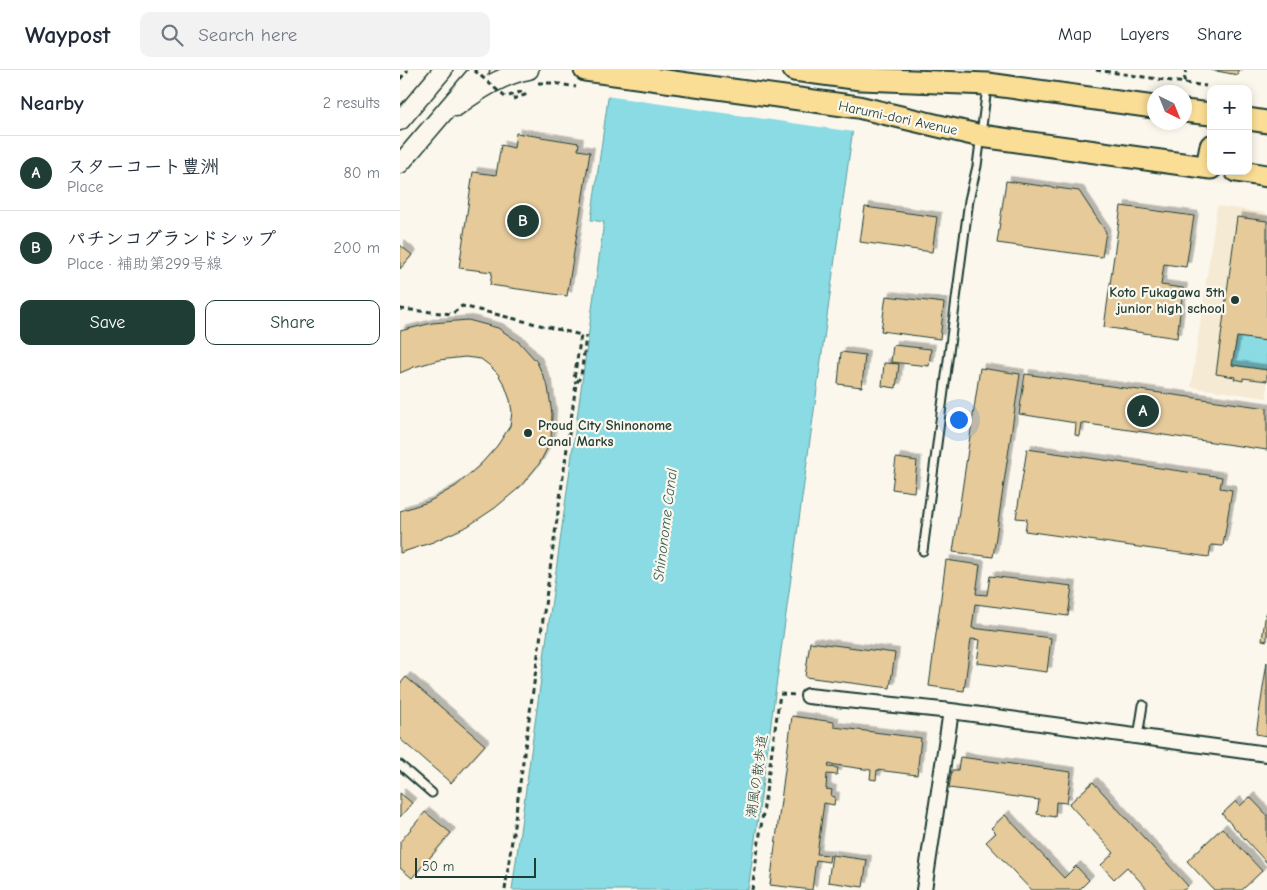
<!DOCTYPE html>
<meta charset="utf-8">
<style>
:root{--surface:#fff;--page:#f2f2f3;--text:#1f2937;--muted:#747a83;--line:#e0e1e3;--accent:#1f3d34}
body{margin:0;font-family:"Comic Neue","Klee One",sans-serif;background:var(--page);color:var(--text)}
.controls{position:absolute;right:15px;top:15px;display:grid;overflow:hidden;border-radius:10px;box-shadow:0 2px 8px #0003}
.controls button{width:45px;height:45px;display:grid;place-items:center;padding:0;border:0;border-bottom:1px solid var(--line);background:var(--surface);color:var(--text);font:25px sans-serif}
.compass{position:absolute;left:747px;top:15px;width:45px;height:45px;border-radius:50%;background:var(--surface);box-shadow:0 2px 8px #0003;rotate:137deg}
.scale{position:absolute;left:15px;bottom:12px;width:121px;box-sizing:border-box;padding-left:5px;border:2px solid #1f3d34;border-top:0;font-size:14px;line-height:18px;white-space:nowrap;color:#1f3d34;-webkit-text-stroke:4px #fbf7ec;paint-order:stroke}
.you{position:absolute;left:558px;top:349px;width:18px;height:18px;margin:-12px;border:4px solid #fff;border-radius:50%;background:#1a73e8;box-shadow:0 0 0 8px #1a73e833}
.badge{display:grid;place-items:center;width:32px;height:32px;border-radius:50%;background:var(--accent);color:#fff;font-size:16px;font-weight:700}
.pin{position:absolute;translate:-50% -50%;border:2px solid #fff;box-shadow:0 1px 5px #0006}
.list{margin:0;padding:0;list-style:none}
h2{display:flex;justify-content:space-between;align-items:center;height:65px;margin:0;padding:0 20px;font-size:21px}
h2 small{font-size:16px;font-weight:400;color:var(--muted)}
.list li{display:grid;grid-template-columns:32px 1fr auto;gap:15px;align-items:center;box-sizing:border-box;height:75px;padding:0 20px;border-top:1px solid var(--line)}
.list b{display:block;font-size:19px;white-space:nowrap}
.list p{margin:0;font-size:16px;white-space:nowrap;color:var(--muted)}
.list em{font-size:16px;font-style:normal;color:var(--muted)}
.actions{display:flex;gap:10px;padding:15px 20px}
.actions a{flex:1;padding:11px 0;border:1px solid var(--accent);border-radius:10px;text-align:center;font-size:18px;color:var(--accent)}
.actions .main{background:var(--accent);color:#fff}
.icon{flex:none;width:28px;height:28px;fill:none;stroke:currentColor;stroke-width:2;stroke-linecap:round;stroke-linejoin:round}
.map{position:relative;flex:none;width:867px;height:820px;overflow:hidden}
header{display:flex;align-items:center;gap:30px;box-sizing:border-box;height:70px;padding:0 25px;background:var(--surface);border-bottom:1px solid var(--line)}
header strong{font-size:24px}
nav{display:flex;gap:28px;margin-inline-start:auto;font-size:18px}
.search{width:350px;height:45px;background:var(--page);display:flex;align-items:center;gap:12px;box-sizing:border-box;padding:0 18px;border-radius:10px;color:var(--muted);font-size:19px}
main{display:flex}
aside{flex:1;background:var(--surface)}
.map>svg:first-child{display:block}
.built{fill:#f5ead3}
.water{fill:#8adbe3;stroke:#5f9c9d}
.pier{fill:#fbf7ec}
.building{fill:#e6ca9a;stroke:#1f3d34;filter:url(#shadow)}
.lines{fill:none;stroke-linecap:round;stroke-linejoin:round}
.service-casing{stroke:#1f3d34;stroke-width:11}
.minor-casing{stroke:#1f3d34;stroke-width:18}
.tertiary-casing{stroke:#1f3d34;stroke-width:21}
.primary-casing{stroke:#1f3d34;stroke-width:25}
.path{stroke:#1f3d34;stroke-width:3;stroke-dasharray:5 4;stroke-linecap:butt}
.service{stroke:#fbf7ec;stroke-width:7}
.minor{stroke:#fbf7ec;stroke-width:14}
.tertiary{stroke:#fbf7ec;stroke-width:18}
.primary{stroke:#fbde96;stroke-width:21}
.path-bridge{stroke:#1f3d34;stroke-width:3;stroke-dasharray:5 4;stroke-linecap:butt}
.poi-dot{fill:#1f3d34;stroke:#fbf7ec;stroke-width:2}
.labels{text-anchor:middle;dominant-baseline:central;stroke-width:4.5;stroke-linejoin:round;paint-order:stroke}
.street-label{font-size:14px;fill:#1f3d34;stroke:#fbf7ec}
.poi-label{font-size:14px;font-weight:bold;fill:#1f3d34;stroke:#fbf7ec;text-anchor:end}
.water-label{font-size:15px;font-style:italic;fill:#345d57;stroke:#fbf7ec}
</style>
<header>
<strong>Waypost</strong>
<div class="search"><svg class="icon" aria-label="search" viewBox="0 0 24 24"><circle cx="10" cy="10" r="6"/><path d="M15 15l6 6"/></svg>Search here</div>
<nav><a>Map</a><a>Layers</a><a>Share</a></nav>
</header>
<main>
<aside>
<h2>Nearby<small>2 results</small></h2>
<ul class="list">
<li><span class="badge">A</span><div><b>スターコート豊洲</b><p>Place</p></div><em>80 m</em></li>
<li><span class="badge">B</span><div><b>パチンコグランドシップ</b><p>Place · 補助第299号線</p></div><em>200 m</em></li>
</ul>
<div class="actions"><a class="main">Save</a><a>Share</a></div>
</aside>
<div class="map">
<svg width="867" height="820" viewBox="0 0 867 820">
<defs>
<filter id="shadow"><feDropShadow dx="4.5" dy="-4.5" stdDeviation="0" flood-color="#0004"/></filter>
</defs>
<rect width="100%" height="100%" fill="#fbf7ec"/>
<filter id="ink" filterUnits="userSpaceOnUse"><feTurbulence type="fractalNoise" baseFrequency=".02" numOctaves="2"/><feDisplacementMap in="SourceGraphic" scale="10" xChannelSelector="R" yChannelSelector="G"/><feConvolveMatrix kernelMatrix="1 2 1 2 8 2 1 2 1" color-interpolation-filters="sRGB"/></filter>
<g filter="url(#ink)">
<path class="built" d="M817,136L867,143V328L791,317Z"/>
<path class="water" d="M212,0H461L348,820H112L204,152L191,150Z
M837,267L867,271V300L832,295Z"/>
<path class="pier" d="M210,0H462L454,62L206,26Z"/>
<path class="building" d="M811,0H838V5Z
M116,63L179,73L178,80L190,82L167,226L90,215L92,202L59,198L73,102L96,105L101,75L114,78Z
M606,111L679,121L706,162L702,187L597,173Z
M721,136L794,146L786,197L764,194L761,215L783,218L777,268L704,257Z
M465,137L537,147L532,182L460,172Z
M837,147L867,151V271L837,267L832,295L867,300V311L843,308V311L834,309L835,307L816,304Z
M0,175L12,185L0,199Z
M486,226L544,233L540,269L481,261Z
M68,250L98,258L120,273L137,292L148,317L152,344L151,371L139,394L120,417L95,438L68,456L33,472L0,483V441L28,432L56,416L80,395L97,376L110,356L112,342L110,330L105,316L98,304L89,295L81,289L65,287L39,290L14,297L0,303V261L32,253Z
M493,275L531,279L529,296L491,292Z
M441,282L465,285L462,317L438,314Z
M484,293L499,294L496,318L482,316Z
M580,298L620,304L593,487L553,482Z
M625,304L867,338V380L681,353L679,366L675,365L676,353L619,344Z
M627,379L822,407L820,418L832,420L823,476L811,475L809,487L625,461L627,449L616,448Z
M496,388L517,391L514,422L492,419Z
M546,490L580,495L576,524L587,525L590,506L672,516L668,546L575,534L572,558L651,568L647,602L577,593L580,570L571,569L564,621L529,616Z
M866,542L867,543V571L862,570Z
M410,572L495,583L490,618L405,607Z
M867,592V666L856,664Z
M6,607L85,675L51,713L0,669V614Z
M392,646L434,652V657L521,668L517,705L477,700L476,710L470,709L471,700L429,694L428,697L438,698L437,705L427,704L426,719L432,720L431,726L435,727L434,735L424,733L417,784L430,785L429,792L416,790L412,820L370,815Z
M560,687L671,702L667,733L656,732L655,747L637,744L639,730L549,718L552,700H558Z
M693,712L788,816L784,820H748L727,797L714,809L701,795L714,783L669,734Z
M0,723L12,733L0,747Z
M850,727L867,745V793L822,744L836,731L840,736Z
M25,742L51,763L12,808L0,798V772Z
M605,745L664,808L676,796L689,810L679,820H631L586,772L596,763L591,758Z
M822,758L862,801L842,820H814L787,791Z
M432,785L467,790L463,817L428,812Z"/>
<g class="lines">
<defs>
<path id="service" d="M523,481L569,130L577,96L587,17
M738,667L743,635
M0,695L32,723"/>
<path id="minor" d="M408,626L551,641L867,684
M524,820L551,641"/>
<path id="tertiary" d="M56,37C78,21 102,5 129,0
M0,51L43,0
M0,94L80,0"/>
<path id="primary" d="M185,0L458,37L581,66L811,98
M394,0L461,9L588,14L754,37
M784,41L811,44
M848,49L867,52
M807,97L811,76
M836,101L867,106"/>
</defs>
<use href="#service" class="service-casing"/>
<use href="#minor" class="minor-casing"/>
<use href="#tertiary" class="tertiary-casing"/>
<use href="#primary" class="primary-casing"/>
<path class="path" d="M696,0L806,16
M0,9L8,0
M784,12L786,0
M138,13H154L176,17
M109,26L123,21L125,25L110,30
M0,239L52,244L62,236L181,265L174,309L176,313
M105,820L176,314L181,306L186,266
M352,820L380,624L396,625"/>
<use href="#service" class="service"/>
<use href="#minor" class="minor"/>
<use href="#tertiary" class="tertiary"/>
<use href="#primary" class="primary"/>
<path class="path-bridge" d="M74,0L105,27L108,26"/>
</g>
</g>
<g class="poi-dot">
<circle cx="835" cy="230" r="5"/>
<circle cx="128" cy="363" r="5"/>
</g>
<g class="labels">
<g class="street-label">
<text transform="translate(498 48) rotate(12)">Harumi-dori Avenue</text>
<text transform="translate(357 706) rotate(-82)">潮風の散歩道</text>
</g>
<g class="poi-label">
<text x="825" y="222">Koto Fukagawa 5th<tspan x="825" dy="16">junior high school</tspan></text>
<text x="138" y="355" text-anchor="start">Proud City Shinonome<tspan x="138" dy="16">Canal Marks</tspan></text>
</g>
<g class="water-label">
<text transform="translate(265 455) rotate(-83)">Shinonome Canal</text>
</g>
</g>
</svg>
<div class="controls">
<button>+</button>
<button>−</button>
</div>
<svg class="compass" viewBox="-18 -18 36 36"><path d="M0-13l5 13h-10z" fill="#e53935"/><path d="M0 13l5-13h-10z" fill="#747a83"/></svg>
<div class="scale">50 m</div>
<div class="you"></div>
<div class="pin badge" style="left:743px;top:341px">A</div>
<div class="pin badge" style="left:123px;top:151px">B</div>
</div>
</main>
